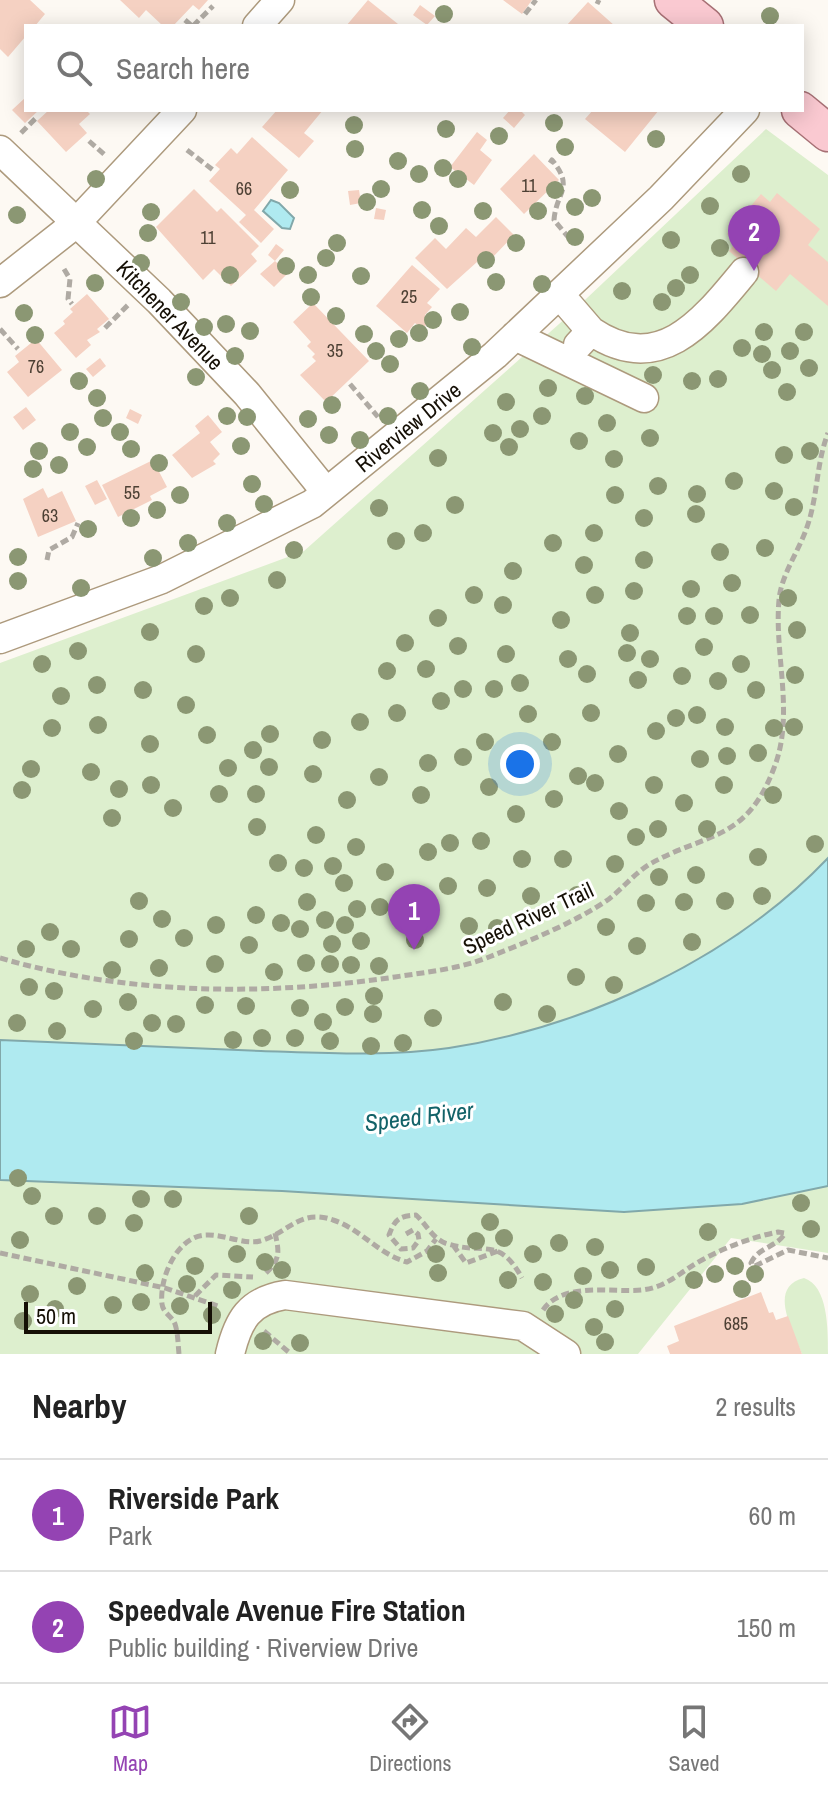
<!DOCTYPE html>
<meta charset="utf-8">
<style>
:root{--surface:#fff;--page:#f6f6f6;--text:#222;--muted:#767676;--line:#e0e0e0;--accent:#9443b3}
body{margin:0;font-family:"Archivo Narrow",sans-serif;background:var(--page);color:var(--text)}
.scale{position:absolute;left:24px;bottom:20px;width:188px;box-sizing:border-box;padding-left:8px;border:4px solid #150f05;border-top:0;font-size:22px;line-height:28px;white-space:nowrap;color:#150f05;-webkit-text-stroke:6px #fff;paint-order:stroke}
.you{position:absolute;left:520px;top:764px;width:28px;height:28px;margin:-20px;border:6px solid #fff;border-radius:50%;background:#1a73e8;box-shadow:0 0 0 12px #1a73e833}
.badge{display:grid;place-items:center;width:52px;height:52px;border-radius:50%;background:var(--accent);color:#fff;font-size:26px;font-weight:700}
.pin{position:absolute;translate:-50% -66px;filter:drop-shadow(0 2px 4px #0008)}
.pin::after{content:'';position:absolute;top:42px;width:28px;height:24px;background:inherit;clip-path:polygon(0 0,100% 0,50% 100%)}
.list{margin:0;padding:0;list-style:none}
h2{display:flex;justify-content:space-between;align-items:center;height:104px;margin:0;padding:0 32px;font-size:34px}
h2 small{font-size:26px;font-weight:400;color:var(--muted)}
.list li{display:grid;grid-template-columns:52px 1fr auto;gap:24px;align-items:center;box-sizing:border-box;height:112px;padding:0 32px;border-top:2px solid var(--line)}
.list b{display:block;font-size:30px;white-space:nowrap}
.list p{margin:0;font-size:26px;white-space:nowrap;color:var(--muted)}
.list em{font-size:26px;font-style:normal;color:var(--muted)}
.icon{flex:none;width:44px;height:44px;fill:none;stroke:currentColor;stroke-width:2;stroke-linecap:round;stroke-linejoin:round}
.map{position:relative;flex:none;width:828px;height:1354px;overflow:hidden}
.search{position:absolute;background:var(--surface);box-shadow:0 4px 20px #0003;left:24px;right:24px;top:24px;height:88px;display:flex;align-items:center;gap:20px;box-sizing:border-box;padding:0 28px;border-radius:0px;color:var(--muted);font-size:30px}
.sheet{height:328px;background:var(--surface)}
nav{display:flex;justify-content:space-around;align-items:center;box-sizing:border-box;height:112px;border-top:2px solid var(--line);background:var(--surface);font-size:22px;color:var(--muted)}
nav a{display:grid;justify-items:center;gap:4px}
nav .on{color:var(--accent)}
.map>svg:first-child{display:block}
.green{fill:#ddefce}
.water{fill:#afeaf0;stroke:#81a8aa;stroke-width:2}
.building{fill:#f5d1c2}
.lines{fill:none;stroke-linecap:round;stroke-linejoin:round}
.minor-casing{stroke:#ad9a7d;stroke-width:31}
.major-casing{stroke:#a77075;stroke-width:39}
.path{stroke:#afaaa3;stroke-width:5;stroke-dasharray:8 4;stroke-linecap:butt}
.minor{stroke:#fff;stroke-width:28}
.major{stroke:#fac9d1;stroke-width:36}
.tree{fill:#8b9773}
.labels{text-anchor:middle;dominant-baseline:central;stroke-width:6;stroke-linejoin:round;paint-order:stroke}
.number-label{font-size:18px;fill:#4d4034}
.street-label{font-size:22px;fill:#150f05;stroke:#fff}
.water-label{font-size:24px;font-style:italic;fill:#126268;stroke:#fff}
</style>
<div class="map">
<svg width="828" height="1354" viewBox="0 0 828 1354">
<rect width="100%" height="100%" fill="#fdf9f3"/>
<path class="green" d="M766,129L828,175V1253L731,1238L638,1354H0V663L304,551L568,316Z
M804,1278C828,1286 828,1328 828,1354H802C793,1330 767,1287 804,1278Z"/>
<path class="water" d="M271,200L279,203L294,218L290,229L282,228L263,211Z
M828,858V1186L742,1204L624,1212L282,1191L0,1180V1040C87,1044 174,1048 261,1051C323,1053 387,1057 449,1048C585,1027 732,959 828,858Z"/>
<path class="building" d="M0,0H30L45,14L35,26H26V36L8,57L0,49Z
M120,0H208L199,10L193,5L173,26H163L146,10L139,18Z
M368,0L398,24L396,26H346Z
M503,0H532L522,14Z
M588,2L615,26H566Z
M420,5L435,16L427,25L413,15Z
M26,97V110H39L25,123L12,110Z
M49,110H86L90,114L79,124L87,133L66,152L37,121Z
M277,110H323L304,133L314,141L299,158L262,127Z
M510,110H520L525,115L514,128L503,118Z
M593,110H659L625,152L585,119Z
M477,132L487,140L480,150L492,160L474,185L450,167Z
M252,137L288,170L254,210L274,229L261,243L239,222L246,215L209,181L220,169L215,165L231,148L237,154Z
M534,154L559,180L524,214L500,189Z
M194,189L217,212L221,208L259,246L251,254L257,261L231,286L214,269L203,280L156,227Z
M359,190L361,203L350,205L348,191Z
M777,193L820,229L808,245L828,262V306L790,274L776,291L729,251L736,242L727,234L761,194L770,202Z
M376,208L386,210L384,220L374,219Z
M496,217L514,235L492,258L487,253L447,289L415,258L435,238L446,249L466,228L476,237Z
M276,244L284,250L275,261L288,273L274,287L260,274L275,261L268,255Z
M412,265L440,289L427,303L432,307L425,315L431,320L422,329L415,323L407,333L376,306Z
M87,294L109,319L97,329L100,332L87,340L91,345L76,358L54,333L65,324L63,321L73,312L70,309Z
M313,303L369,361L326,402L300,375L316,361L312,357L315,354L307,346L311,342L293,322Z
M36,339L62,370L28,397L7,372L19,362L15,356Z
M100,358L106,366L93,377L86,369Z
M26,407L36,420L23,430L13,417Z
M130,409L142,415L138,424L126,418Z
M208,415L222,432L210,442L220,454L213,461L216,464L192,478L172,455L200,433L195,426Z
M153,460L167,487L150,496L152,500L118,517L102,485Z
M97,480L107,499L95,505L85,486Z
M43,488L48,498L62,491L76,521L38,537L23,499Z
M761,1292L769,1313L773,1312L776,1320L788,1316L802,1354H670L667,1346L679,1341L674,1326Z"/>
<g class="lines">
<defs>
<path id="minor" d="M257,26L280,0
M0,150L159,301L247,394L326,492
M0,283L75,224L182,110
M560,295L591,331L578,345
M591,331C659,377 702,323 744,272
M515,336L644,398
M0,639L162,579L312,504L495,355L661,198L745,110
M230,1354C238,1320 249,1301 285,1295L523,1326L566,1354"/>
<path id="major" d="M673,0L705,26
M800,110L828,133"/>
</defs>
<use href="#minor" class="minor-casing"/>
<use href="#major" class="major-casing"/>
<path class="path" d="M597,4L599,0
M525,14L536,0
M185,20L192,26
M193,26L213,6
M21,133L37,117
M89,141L106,156
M187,150L213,170
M550,163L552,160C575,188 556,192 554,220L574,244
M64,269L70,279L68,299L72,304
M105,328L129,304
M0,329L18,349
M350,384L378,417
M47,560L49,550L72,537L78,523
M0,958C127,995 265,996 395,977C427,972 459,969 489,957C529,941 574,923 609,899C623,888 635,873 650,864C707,832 746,842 774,768C795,715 774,655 779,600C781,575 799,551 807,527C818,496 816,464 828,433
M406,1234L413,1230L418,1234L419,1240L413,1248L401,1249L389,1235C395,1219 399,1216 416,1215C427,1225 433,1240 448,1244C484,1255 499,1236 522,1278
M453,1245L466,1263L498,1251
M0,1253L165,1288L221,1307
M266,1273C281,1259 279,1251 275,1233
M195,1296L216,1275L253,1277
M543,1310C563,1281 613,1293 642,1290C668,1287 681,1271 702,1260C726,1247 752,1237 778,1232L785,1233C778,1247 758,1247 751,1263L755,1266L788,1250L828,1258
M264,1331L291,1354
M179,1354C178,1344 178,1333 175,1324C172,1316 163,1313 162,1304C159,1278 177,1236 206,1235C223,1234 245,1245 260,1241C287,1234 300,1208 333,1220C361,1229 378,1254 407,1262L427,1251L436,1239"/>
<use href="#minor" class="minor"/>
<use href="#major" class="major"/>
</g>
<g class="tree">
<circle cx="444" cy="14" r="9"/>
<circle cx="770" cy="16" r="9"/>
<circle cx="554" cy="123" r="9"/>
<circle cx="354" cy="125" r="9"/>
<circle cx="446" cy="129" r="9"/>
<circle cx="499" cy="136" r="9"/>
<circle cx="656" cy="139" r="9"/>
<circle cx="565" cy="147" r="9"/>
<circle cx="355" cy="149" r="9"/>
<circle cx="398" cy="161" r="9"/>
<circle cx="443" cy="168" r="9"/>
<circle cx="419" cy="174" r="9"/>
<circle cx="741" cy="174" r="9"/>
<circle cx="96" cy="179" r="9"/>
<circle cx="458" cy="179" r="9"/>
<circle cx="381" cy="189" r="9"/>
<circle cx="290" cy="190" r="9"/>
<circle cx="555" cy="190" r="9"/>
<circle cx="592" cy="198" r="9"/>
<circle cx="367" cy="202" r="9"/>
<circle cx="710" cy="206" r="9"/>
<circle cx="575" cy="207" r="9"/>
<circle cx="422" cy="210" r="9"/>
<circle cx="483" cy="211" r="9"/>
<circle cx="538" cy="211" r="9"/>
<circle cx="151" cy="212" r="9"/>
<circle cx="17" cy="215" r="9"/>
<circle cx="439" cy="226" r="9"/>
<circle cx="148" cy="233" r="9"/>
<circle cx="575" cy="237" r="9"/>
<circle cx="671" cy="240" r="9"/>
<circle cx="337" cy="243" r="9"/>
<circle cx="516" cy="243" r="9"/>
<circle cx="720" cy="248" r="9"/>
<circle cx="326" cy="258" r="9"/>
<circle cx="486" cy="260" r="9"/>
<circle cx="141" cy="263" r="9"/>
<circle cx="286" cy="266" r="9"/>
<circle cx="230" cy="275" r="9"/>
<circle cx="308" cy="275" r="9"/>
<circle cx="690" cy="275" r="9"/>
<circle cx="361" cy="276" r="9"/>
<circle cx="496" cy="282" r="9"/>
<circle cx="95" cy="283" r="9"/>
<circle cx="542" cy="284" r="9"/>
<circle cx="676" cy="288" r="9"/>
<circle cx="622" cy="291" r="9"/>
<circle cx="311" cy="297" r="9"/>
<circle cx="181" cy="302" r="9"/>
<circle cx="662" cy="302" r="9"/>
<circle cx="460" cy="312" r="9"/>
<circle cx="24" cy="313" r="9"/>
<circle cx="336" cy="316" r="9"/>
<circle cx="433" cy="320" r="9"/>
<circle cx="226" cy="324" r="9"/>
<circle cx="204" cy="327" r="9"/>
<circle cx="250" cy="331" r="9"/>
<circle cx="764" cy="332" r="9"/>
<circle cx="804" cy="332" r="9"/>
<circle cx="419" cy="333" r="9"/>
<circle cx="364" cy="334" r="9"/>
<circle cx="35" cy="335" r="9"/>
<circle cx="399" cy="339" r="9"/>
<circle cx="472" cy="347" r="9"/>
<circle cx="742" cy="348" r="9"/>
<circle cx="376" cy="351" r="9"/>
<circle cx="790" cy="351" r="9"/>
<circle cx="762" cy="354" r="9"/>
<circle cx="235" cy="356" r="9"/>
<circle cx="390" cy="364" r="9"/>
<circle cx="809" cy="368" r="9"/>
<circle cx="772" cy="370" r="9"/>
<circle cx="653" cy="375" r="9"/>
<circle cx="196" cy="377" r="9"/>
<circle cx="718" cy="379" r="9"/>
<circle cx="79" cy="381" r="9"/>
<circle cx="692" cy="381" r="9"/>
<circle cx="548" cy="388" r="9"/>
<circle cx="420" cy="391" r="9"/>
<circle cx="787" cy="392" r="9"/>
<circle cx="585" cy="396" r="9"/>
<circle cx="97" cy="398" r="9"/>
<circle cx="506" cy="402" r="9"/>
<circle cx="332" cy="405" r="9"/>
<circle cx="227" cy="416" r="9"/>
<circle cx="388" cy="416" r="9"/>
<circle cx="542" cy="416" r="9"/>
<circle cx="247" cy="417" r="9"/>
<circle cx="103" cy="418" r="9"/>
<circle cx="308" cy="419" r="9"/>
<circle cx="607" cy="423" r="9"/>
<circle cx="520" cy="429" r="9"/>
<circle cx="70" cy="432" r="9"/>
<circle cx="120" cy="432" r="9"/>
<circle cx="493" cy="433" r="9"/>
<circle cx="329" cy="435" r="9"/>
<circle cx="650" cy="438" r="9"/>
<circle cx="360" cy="440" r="9"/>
<circle cx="579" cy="441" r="9"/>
<circle cx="241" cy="446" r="9"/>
<circle cx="87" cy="447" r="9"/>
<circle cx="509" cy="447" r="9"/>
<circle cx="131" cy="449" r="9"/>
<circle cx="39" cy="451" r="9"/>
<circle cx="810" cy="451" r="9"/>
<circle cx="784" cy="455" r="9"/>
<circle cx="438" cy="458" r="9"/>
<circle cx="614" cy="459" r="9"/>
<circle cx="159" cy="463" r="9"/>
<circle cx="59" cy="465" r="9"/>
<circle cx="33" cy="469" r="9"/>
<circle cx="734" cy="481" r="9"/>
<circle cx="252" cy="484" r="9"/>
<circle cx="658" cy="486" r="9"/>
<circle cx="774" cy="491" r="9"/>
<circle cx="697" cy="494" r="9"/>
<circle cx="180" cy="495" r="9"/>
<circle cx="615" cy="495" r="9"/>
<circle cx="264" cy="504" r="9"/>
<circle cx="455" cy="505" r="9"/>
<circle cx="794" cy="507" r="9"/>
<circle cx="379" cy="508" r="9"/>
<circle cx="157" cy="510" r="9"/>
<circle cx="696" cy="514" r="9"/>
<circle cx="131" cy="518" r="9"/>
<circle cx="644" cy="518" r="9"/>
<circle cx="227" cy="523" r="9"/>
<circle cx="88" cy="529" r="9"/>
<circle cx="423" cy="533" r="9"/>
<circle cx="594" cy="533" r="9"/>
<circle cx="396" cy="541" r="9"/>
<circle cx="188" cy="543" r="9"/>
<circle cx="553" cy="543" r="9"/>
<circle cx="765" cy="548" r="9"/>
<circle cx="294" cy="550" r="9"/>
<circle cx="720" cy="552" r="9"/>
<circle cx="18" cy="557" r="9"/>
<circle cx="153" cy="558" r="9"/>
<circle cx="644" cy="560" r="9"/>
<circle cx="584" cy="565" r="9"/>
<circle cx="513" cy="571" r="9"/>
<circle cx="277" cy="580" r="9"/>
<circle cx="18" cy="581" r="9"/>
<circle cx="732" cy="583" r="9"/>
<circle cx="81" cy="588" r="9"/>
<circle cx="691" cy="589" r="9"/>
<circle cx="634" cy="591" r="9"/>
<circle cx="474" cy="595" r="9"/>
<circle cx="595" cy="595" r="9"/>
<circle cx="230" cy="598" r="9"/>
<circle cx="788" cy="598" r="9"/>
<circle cx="503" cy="605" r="9"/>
<circle cx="204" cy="606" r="9"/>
<circle cx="750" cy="615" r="9"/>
<circle cx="687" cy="616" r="9"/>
<circle cx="714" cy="616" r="9"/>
<circle cx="438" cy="618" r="9"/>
<circle cx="561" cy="620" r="9"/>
<circle cx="797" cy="630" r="9"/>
<circle cx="150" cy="632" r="9"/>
<circle cx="630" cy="633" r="9"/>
<circle cx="405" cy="643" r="9"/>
<circle cx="458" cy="646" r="9"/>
<circle cx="704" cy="647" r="9"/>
<circle cx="78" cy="651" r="9"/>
<circle cx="627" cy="653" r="9"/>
<circle cx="196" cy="654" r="9"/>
<circle cx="506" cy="654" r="9"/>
<circle cx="568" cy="659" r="9"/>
<circle cx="650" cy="659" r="9"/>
<circle cx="42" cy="664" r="9"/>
<circle cx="741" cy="664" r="9"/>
<circle cx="426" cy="669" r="9"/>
<circle cx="387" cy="671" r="9"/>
<circle cx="587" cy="674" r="9"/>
<circle cx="795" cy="675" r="9"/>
<circle cx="682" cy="676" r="9"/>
<circle cx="638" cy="680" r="9"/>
<circle cx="718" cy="681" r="9"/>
<circle cx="520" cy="683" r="9"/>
<circle cx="97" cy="685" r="9"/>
<circle cx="463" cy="689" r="9"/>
<circle cx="494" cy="689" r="9"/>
<circle cx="143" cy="690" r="9"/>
<circle cx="756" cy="690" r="9"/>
<circle cx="61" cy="696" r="9"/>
<circle cx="441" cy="701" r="9"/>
<circle cx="186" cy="705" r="9"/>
<circle cx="397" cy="713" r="9"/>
<circle cx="591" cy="713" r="9"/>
<circle cx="528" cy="714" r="9"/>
<circle cx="697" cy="715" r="9"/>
<circle cx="676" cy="718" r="9"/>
<circle cx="360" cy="722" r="9"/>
<circle cx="98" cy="725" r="9"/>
<circle cx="725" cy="727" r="9"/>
<circle cx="794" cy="727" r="9"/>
<circle cx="52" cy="728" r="9"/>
<circle cx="774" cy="728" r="9"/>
<circle cx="656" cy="731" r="9"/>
<circle cx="270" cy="734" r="9"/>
<circle cx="207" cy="735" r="9"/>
<circle cx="322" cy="740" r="9"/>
<circle cx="485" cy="742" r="9"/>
<circle cx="552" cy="742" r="9"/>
<circle cx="150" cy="744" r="9"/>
<circle cx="253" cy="750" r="9"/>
<circle cx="758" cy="753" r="9"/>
<circle cx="618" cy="754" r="9"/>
<circle cx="727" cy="756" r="9"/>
<circle cx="463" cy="757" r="9"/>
<circle cx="700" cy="759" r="9"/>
<circle cx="428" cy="763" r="9"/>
<circle cx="269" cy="767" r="9"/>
<circle cx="228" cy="768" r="9"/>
<circle cx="31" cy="769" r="9"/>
<circle cx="91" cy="772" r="9"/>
<circle cx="313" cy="774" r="9"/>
<circle cx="578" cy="776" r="9"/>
<circle cx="379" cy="777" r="9"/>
<circle cx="595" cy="783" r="9"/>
<circle cx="151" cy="785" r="9"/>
<circle cx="654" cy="785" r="9"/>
<circle cx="724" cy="785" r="9"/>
<circle cx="489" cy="787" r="9"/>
<circle cx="119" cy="789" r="9"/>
<circle cx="22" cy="790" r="9"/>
<circle cx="219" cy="794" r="9"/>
<circle cx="256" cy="794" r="9"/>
<circle cx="421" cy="795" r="9"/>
<circle cx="773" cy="795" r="9"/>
<circle cx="554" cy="799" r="9"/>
<circle cx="347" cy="800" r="9"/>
<circle cx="684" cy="803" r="9"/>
<circle cx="173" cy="808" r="9"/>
<circle cx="619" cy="811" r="9"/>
<circle cx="516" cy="814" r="9"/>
<circle cx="112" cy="818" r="9"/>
<circle cx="257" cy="827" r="9"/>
<circle cx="658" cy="829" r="9"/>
<circle cx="707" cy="829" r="9"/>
<circle cx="316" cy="835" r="9"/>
<circle cx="636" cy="837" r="9"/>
<circle cx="481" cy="841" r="9"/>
<circle cx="450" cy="843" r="9"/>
<circle cx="815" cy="844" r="9"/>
<circle cx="356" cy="847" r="9"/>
<circle cx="428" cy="852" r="9"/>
<circle cx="758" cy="857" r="9"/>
<circle cx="522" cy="859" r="9"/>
<circle cx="563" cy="859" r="9"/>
<circle cx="278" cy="863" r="9"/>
<circle cx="615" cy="864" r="9"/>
<circle cx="333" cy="866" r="9"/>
<circle cx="304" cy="868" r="9"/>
<circle cx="385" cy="872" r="9"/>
<circle cx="696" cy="875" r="9"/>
<circle cx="659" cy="877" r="9"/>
<circle cx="344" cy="883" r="9"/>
<circle cx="448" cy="886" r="9"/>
<circle cx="487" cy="888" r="9"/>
<circle cx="577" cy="895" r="9"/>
<circle cx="531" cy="896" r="9"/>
<circle cx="762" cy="896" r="9"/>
<circle cx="139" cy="901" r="9"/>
<circle cx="725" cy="901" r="9"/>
<circle cx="307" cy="902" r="9"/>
<circle cx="684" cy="902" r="9"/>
<circle cx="409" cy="903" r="9"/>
<circle cx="646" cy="903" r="9"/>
<circle cx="380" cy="907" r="9"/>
<circle cx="357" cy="909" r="9"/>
<circle cx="256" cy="915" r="9"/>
<circle cx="162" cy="919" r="9"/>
<circle cx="325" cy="920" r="9"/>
<circle cx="281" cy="923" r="9"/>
<circle cx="216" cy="925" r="9"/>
<circle cx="345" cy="925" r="9"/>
<circle cx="469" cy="926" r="9"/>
<circle cx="606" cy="927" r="9"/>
<circle cx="497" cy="928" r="9"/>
<circle cx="300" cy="929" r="9"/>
<circle cx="50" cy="932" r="9"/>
<circle cx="184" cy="938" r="9"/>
<circle cx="129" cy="939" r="9"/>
<circle cx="415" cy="940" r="9"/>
<circle cx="361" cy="941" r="9"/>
<circle cx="692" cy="942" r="9"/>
<circle cx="332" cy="944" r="9"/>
<circle cx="249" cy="945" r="9"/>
<circle cx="637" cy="946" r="9"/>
<circle cx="26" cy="949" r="9"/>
<circle cx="71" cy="949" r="9"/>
<circle cx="306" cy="963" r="9"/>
<circle cx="215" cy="964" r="9"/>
<circle cx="330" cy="964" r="9"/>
<circle cx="351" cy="965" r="9"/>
<circle cx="379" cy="966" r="9"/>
<circle cx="159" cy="968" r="9"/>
<circle cx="112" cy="970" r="9"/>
<circle cx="274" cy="972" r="9"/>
<circle cx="576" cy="977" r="9"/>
<circle cx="614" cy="985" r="9"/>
<circle cx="29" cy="987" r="9"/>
<circle cx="54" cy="991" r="9"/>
<circle cx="374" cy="996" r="9"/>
<circle cx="128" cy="1002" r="9"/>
<circle cx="503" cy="1002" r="9"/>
<circle cx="205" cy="1005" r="9"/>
<circle cx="246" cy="1006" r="9"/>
<circle cx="345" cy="1007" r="9"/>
<circle cx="300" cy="1008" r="9"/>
<circle cx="93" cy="1009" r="9"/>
<circle cx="373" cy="1014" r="9"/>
<circle cx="547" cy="1014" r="9"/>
<circle cx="433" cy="1018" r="9"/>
<circle cx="323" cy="1022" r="9"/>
<circle cx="17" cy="1023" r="9"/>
<circle cx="152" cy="1023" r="9"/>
<circle cx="176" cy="1024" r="9"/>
<circle cx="57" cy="1031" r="9"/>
<circle cx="262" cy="1038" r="9"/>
<circle cx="295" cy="1038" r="9"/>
<circle cx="233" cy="1040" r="9"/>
<circle cx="134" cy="1041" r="9"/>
<circle cx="330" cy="1041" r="9"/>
<circle cx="403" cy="1043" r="9"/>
<circle cx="371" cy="1046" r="9"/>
<circle cx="18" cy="1178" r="9"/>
<circle cx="32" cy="1196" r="9"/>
<circle cx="141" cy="1199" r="9"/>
<circle cx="173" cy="1199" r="9"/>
<circle cx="801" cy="1203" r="9"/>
<circle cx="54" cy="1216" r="9"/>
<circle cx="97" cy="1216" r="9"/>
<circle cx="249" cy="1216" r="9"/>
<circle cx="490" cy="1222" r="9"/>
<circle cx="134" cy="1223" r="9"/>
<circle cx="811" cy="1229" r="9"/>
<circle cx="708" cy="1232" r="9"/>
<circle cx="504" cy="1238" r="9"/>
<circle cx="20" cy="1240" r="9"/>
<circle cx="476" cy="1241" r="9"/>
<circle cx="559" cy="1243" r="9"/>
<circle cx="595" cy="1247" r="9"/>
<circle cx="237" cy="1254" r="9"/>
<circle cx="436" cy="1254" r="9"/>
<circle cx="533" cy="1254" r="9"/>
<circle cx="265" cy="1262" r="9"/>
<circle cx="195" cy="1266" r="9"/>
<circle cx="735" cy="1266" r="9"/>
<circle cx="646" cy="1267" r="9"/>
<circle cx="282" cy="1270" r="9"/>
<circle cx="610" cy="1270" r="9"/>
<circle cx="145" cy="1273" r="9"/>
<circle cx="438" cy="1273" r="9"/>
<circle cx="715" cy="1274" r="9"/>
<circle cx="755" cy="1274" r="9"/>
<circle cx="583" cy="1276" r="9"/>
<circle cx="508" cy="1280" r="9"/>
<circle cx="694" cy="1280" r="9"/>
<circle cx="543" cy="1282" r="9"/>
<circle cx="187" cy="1284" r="9"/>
<circle cx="77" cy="1286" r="9"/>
<circle cx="742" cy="1289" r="9"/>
<circle cx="232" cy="1290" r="9"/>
<circle cx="30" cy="1294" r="9"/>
<circle cx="574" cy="1300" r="9"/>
<circle cx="141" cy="1302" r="9"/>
<circle cx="113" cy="1305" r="9"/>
<circle cx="180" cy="1306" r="9"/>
<circle cx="55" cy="1309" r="9"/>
<circle cx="615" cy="1309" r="9"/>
<circle cx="555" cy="1314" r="9"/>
<circle cx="212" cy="1315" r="9"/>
<circle cx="23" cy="1321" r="9"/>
<circle cx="594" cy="1327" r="9"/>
<circle cx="263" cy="1341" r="9"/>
<circle cx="605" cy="1342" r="9"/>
<circle cx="300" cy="1343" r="9"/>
</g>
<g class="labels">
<g class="number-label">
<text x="529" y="185">11</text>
<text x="244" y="188">66</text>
<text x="208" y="237">11</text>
<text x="409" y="296">25</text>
<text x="335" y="350">35</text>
<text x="36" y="366">76</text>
<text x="132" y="492">55</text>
<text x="50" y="515">63</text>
<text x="736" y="1323">685</text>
</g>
<g class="street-label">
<text transform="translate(170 315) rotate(46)">Kitchener Avenue</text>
<text transform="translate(408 427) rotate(-39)">Riverview Drive</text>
<text transform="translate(528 918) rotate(-25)">Speed River Trail</text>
</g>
<g class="water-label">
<text transform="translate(419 1116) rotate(-7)">Speed River</text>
</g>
</g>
</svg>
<div class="scale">50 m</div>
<div class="you"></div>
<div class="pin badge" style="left:414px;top:950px">1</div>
<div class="pin badge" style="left:754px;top:271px">2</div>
<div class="search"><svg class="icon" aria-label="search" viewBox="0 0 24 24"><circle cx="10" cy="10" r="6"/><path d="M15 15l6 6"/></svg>Search here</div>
</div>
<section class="sheet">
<h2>Nearby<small>2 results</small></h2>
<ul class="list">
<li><span class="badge">1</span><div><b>Riverside Park</b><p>Park</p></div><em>60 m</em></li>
<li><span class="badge">2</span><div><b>Speedvale Avenue Fire Station</b><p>Public building · Riverview Drive</p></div><em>150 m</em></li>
</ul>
</section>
<nav>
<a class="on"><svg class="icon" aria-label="map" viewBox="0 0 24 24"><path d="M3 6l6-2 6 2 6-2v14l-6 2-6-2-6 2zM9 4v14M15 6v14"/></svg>Map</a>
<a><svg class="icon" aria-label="directions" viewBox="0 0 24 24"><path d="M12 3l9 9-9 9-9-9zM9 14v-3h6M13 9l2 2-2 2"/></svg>Directions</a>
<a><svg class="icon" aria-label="saved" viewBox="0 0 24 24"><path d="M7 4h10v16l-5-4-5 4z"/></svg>Saved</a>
</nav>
